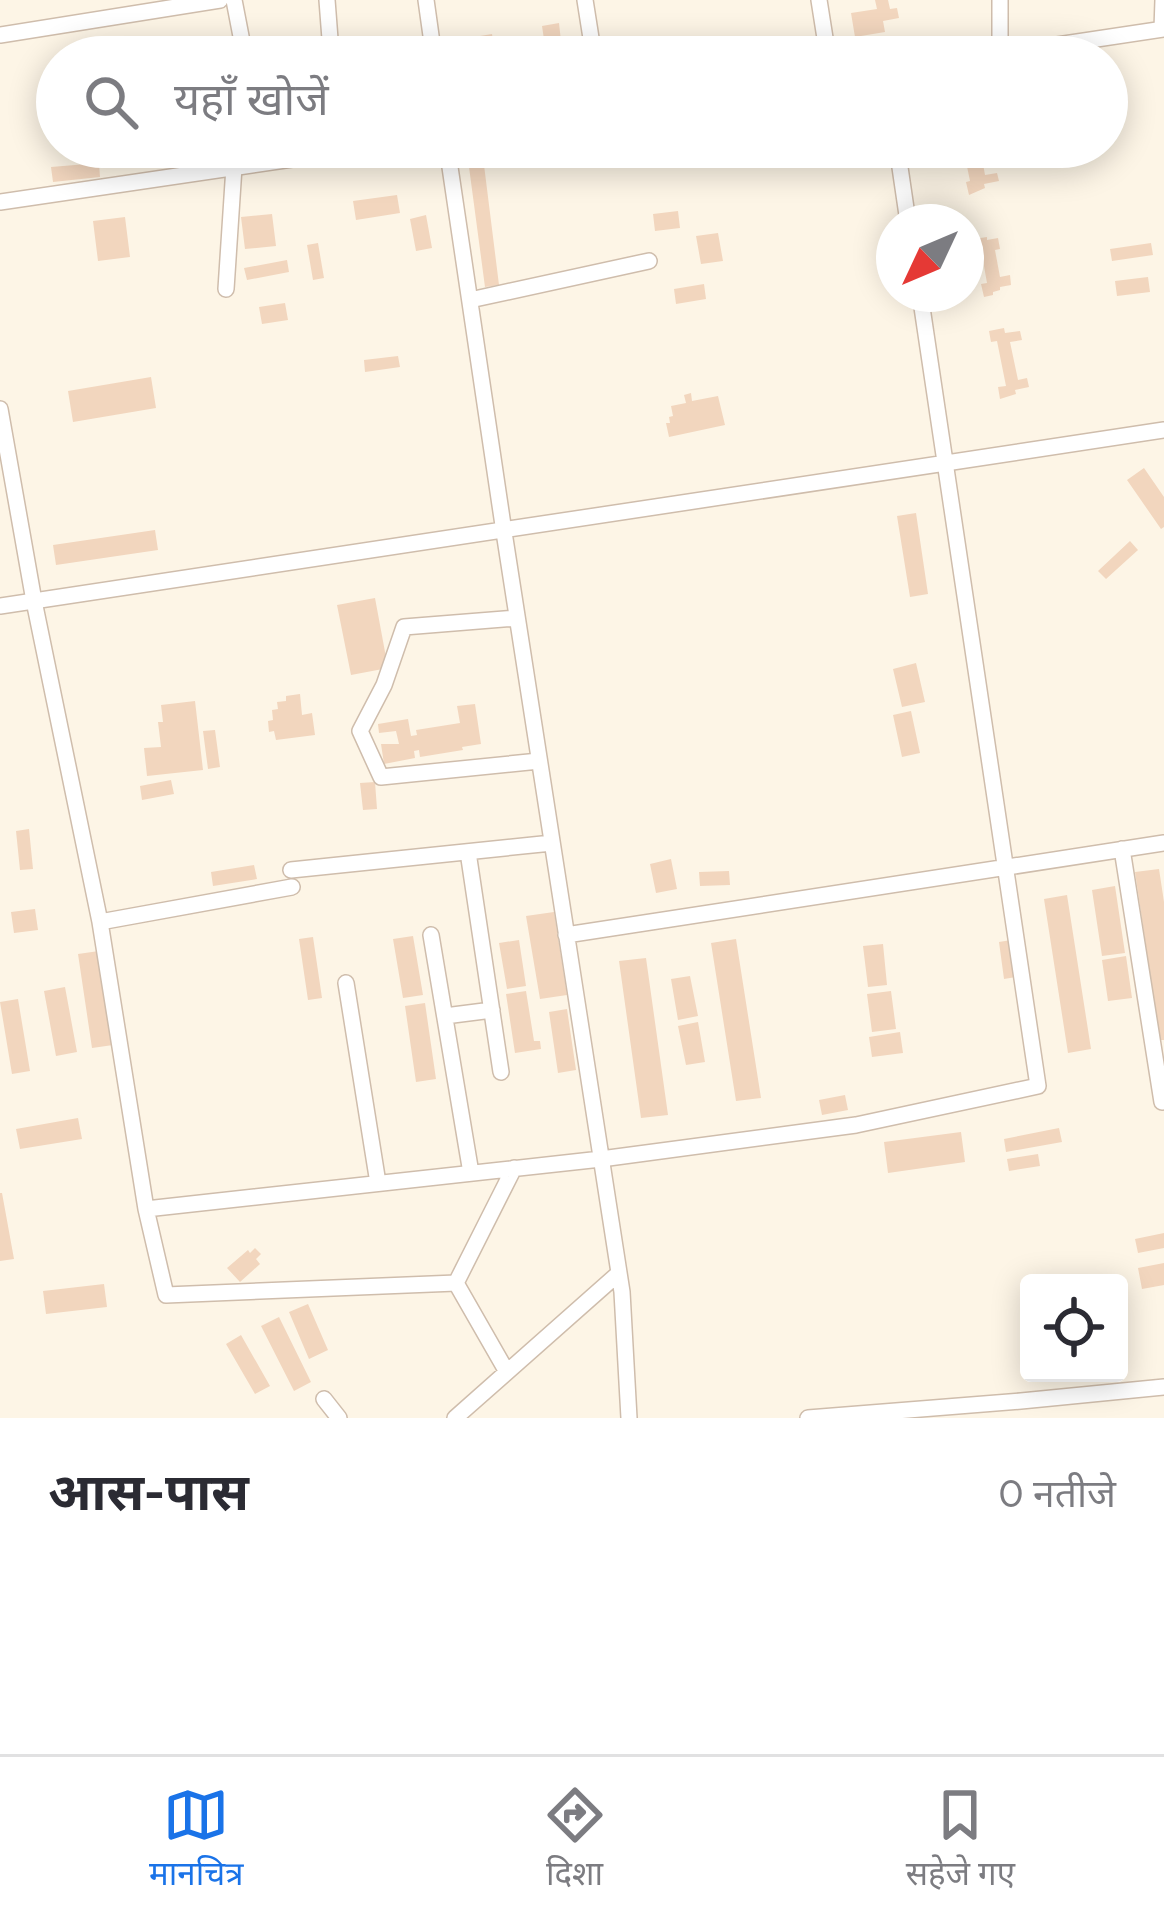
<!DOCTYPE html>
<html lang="hi">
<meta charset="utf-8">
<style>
:root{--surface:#fff;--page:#f7f7f7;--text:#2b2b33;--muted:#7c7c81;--line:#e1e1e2;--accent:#1a73e8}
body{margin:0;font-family:Figtree,"Noto Sans Devanagari",sans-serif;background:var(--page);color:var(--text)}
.controls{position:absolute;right:36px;bottom:36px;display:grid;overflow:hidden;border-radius:12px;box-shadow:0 6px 30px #0003}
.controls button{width:108px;height:108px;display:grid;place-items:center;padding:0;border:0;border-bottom:3px solid var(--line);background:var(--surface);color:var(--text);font:60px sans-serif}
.compass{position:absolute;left:876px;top:204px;width:108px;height:108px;border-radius:50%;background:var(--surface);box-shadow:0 6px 30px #0003;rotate:226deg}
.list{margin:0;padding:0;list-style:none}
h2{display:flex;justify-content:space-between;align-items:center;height:156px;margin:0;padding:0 48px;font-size:51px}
h2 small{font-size:39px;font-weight:400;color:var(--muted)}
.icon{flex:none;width:66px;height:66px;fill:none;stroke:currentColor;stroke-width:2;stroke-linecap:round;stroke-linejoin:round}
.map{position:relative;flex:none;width:1164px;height:1418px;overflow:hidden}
.search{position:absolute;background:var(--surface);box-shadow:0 6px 30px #0003;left:36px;right:36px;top:36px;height:132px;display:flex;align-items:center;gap:30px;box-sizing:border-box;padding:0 42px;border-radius:66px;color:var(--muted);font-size:45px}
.sheet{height:336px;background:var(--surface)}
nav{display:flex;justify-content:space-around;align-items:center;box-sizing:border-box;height:168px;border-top:3px solid var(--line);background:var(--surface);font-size:33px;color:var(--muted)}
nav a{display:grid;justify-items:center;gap:6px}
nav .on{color:var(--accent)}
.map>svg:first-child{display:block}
.building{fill:#f2d6be}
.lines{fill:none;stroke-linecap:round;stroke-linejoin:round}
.minor-casing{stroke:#cfbdac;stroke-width:18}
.minor{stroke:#fff;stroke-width:15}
</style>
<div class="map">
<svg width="1164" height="1418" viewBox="0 0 1164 1418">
<rect width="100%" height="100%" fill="#fdf5e6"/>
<path class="building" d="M875,0H888L890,9L897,8L899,18L883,21L885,32L855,37L851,13L877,9Z
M559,23L561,41L554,42L557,57H546L545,53L533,55L532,48L545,46L542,26Z
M492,34L495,53L507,51L508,57H485L484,52L477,53L474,37Z
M374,36L378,57H352L349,40Z
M963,147H980L985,175L997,173L999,181L984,184L985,188L969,195L966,182L970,181Z
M99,163L100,177L53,182L51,167Z
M484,165L499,285L485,287L469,167Z
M397,195L400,213L356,220L353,201Z
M678,211L680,228L655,231L653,214Z
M272,214L276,246L245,249L241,217Z
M426,215L432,248L416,251L410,219Z
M125,217L130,257L98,261L93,221Z
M718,233L723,261L701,264L696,236Z
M987,237V240L998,238L1000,249L995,250L1000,277L1010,275L1011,285L1000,287V290L993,292V295L984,297L981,284L987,283L981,249L976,250L974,239Z
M318,243L324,278L313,280L307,245Z
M1151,243L1153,255L1112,261L1110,249Z
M287,260L289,272L247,280L244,268Z
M1148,277L1150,292L1117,296L1115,281Z
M704,284L706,299L676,304L674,289Z
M285,303L288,320L262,324L259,307Z
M1004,328L1005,333L1020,331L1022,340L1010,342L1018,380L1027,378L1029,387L1015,390L1016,394L1000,399L998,387L1006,386L997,341L991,342L989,331Z
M398,356L400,367L365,372L364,360Z
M151,377L156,408L73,422L68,391Z
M691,393L692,401L718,396L725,425L669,437L666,423H670L669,417L673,416L671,406L686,403L684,395Z
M1144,468L1164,497V527L1161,529L1127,480Z
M916,513L928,594L910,597L897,516Z
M155,530L158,550L56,565L53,545Z
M1130,541L1138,550L1106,579L1098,571Z
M375,598L388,668L351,675L337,605Z
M916,663L925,702L902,707L893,669Z
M300,694L302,715L312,713L315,735L276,740L274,731L269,732L268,721L273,720L272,710L278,709L277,702L286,701V696Z
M195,701L203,770L147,776L144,748L161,747L158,722H163L161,705Z
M475,704L481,744L462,747L463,750L420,757L419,750L414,751L415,758L384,764L381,744H399L396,731L379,733L378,724L408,719L411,736L417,735L416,730L460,723L457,706Z
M911,711L920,753L902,757L893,715Z
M215,730L220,767L208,769L203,731Z
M171,780L174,794L142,800L140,786Z
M375,782L377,809L363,810L360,783Z
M29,829L33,869L20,870L16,831Z
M671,859L677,889L656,893L650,864Z
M254,865L257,879L213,886L211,872Z
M1159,869L1164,902V1040H1160L1135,872Z
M729,871L730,885L700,886L699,872Z
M1115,886L1125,953L1102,956L1092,890Z
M1067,895L1091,1049L1068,1053L1044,899Z
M35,909L38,930L14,933L11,912Z
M554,912L567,995L540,999L526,916Z
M413,936L423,995L403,998L393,939Z
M313,937L322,998L308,1000L299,939Z
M736,939L761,1098L736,1101L711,943Z
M519,940L526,986L507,989L499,943Z
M1011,940L1016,977L1004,979L999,942Z
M883,944L887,985L868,987L863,946Z
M99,951L113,1045L92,1048L78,954Z
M1126,956L1132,998L1108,1001L1102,960Z
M646,958L668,1115L641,1118L619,961Z
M690,976L698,1016L678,1020L671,979Z
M65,987L77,1052L56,1056L44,991Z
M526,991L534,1041H540L541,1049L515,1053L506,994Z
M891,991L896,1029L872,1032L867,994Z
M18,999L30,1071L12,1074L0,1002Z
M425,1003L436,1079L416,1082L405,1006Z
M567,1009L576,1070L558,1073L549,1012Z
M698,1022L705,1062L686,1065L678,1026Z
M900,1032L903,1053L872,1057L869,1037Z
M845,1095L848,1110L822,1115L819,1100Z
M78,1118L82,1139L20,1149L16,1129Z
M1059,1128L1062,1142L1006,1152L1004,1139Z
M961,1132L965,1162L888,1173L884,1142Z
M1038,1154L1040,1166L1009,1171L1007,1159Z
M0,1193H2L14,1259L0,1261Z
M1164,1233V1248L1138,1253L1135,1239Z
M255,1248L261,1254L256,1259L260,1264L240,1282L227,1268L248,1250L250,1253Z
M1164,1263V1285L1142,1289L1138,1268Z
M104,1284L107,1307L46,1314L43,1291Z
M308,1304L328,1350L309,1359L289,1312Z
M279,1317L311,1382L294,1391L261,1326Z
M241,1335L270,1386L255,1394L226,1344Z"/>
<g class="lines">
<defs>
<path id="minor" d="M234,0L245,57
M426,0L434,57
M585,0L594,57
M819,0L828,57
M1162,29L1163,0
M0,35L220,0
M1000,54V0
M323,57L330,39L327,0
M977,57L1164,29
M447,147L504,532L622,1292L629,1418
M897,147L908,222
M0,202L374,147
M226,289L234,167
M470,300L649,261
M0,409L34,601L100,922L146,1209L166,1295L456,1283
M0,606L1164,430
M517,618L404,627L384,685L360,731L381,777L539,761
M1122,849L1162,1102
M468,852L501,1072
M291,870L552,843
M100,922L292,887
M431,935L471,1173
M566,935L1164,843
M346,983L378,1183
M445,1016L492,1010
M146,1209L601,1159L856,1125L1038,1086L920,294
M507,1372L456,1283L514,1168
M324,1399L339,1418
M455,1418L619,1273
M808,1418L1021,1401L1164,1387"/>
</defs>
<use href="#minor" class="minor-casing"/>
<use href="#minor" class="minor"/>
</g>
</svg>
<div class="controls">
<button><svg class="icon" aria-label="locate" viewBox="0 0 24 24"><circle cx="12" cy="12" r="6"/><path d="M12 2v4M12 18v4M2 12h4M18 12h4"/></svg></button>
</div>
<svg class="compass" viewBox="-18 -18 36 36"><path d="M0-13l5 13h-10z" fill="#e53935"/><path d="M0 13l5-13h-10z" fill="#7c7c81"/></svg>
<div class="search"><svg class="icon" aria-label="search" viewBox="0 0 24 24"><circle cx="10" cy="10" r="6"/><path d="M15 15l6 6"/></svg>यहाँ खोजें</div>
</div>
<section class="sheet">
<h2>आस-पास<small>0 नतीजे</small></h2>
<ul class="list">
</ul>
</section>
<nav>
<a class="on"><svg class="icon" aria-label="map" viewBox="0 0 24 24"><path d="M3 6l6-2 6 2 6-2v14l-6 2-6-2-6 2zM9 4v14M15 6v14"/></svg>मानचित्र</a>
<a><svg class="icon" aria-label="directions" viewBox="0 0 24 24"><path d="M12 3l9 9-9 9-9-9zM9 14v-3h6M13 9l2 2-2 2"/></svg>दिशा</a>
<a><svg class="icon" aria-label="saved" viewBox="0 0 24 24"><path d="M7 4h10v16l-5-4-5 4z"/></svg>सहेजे गए</a>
</nav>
